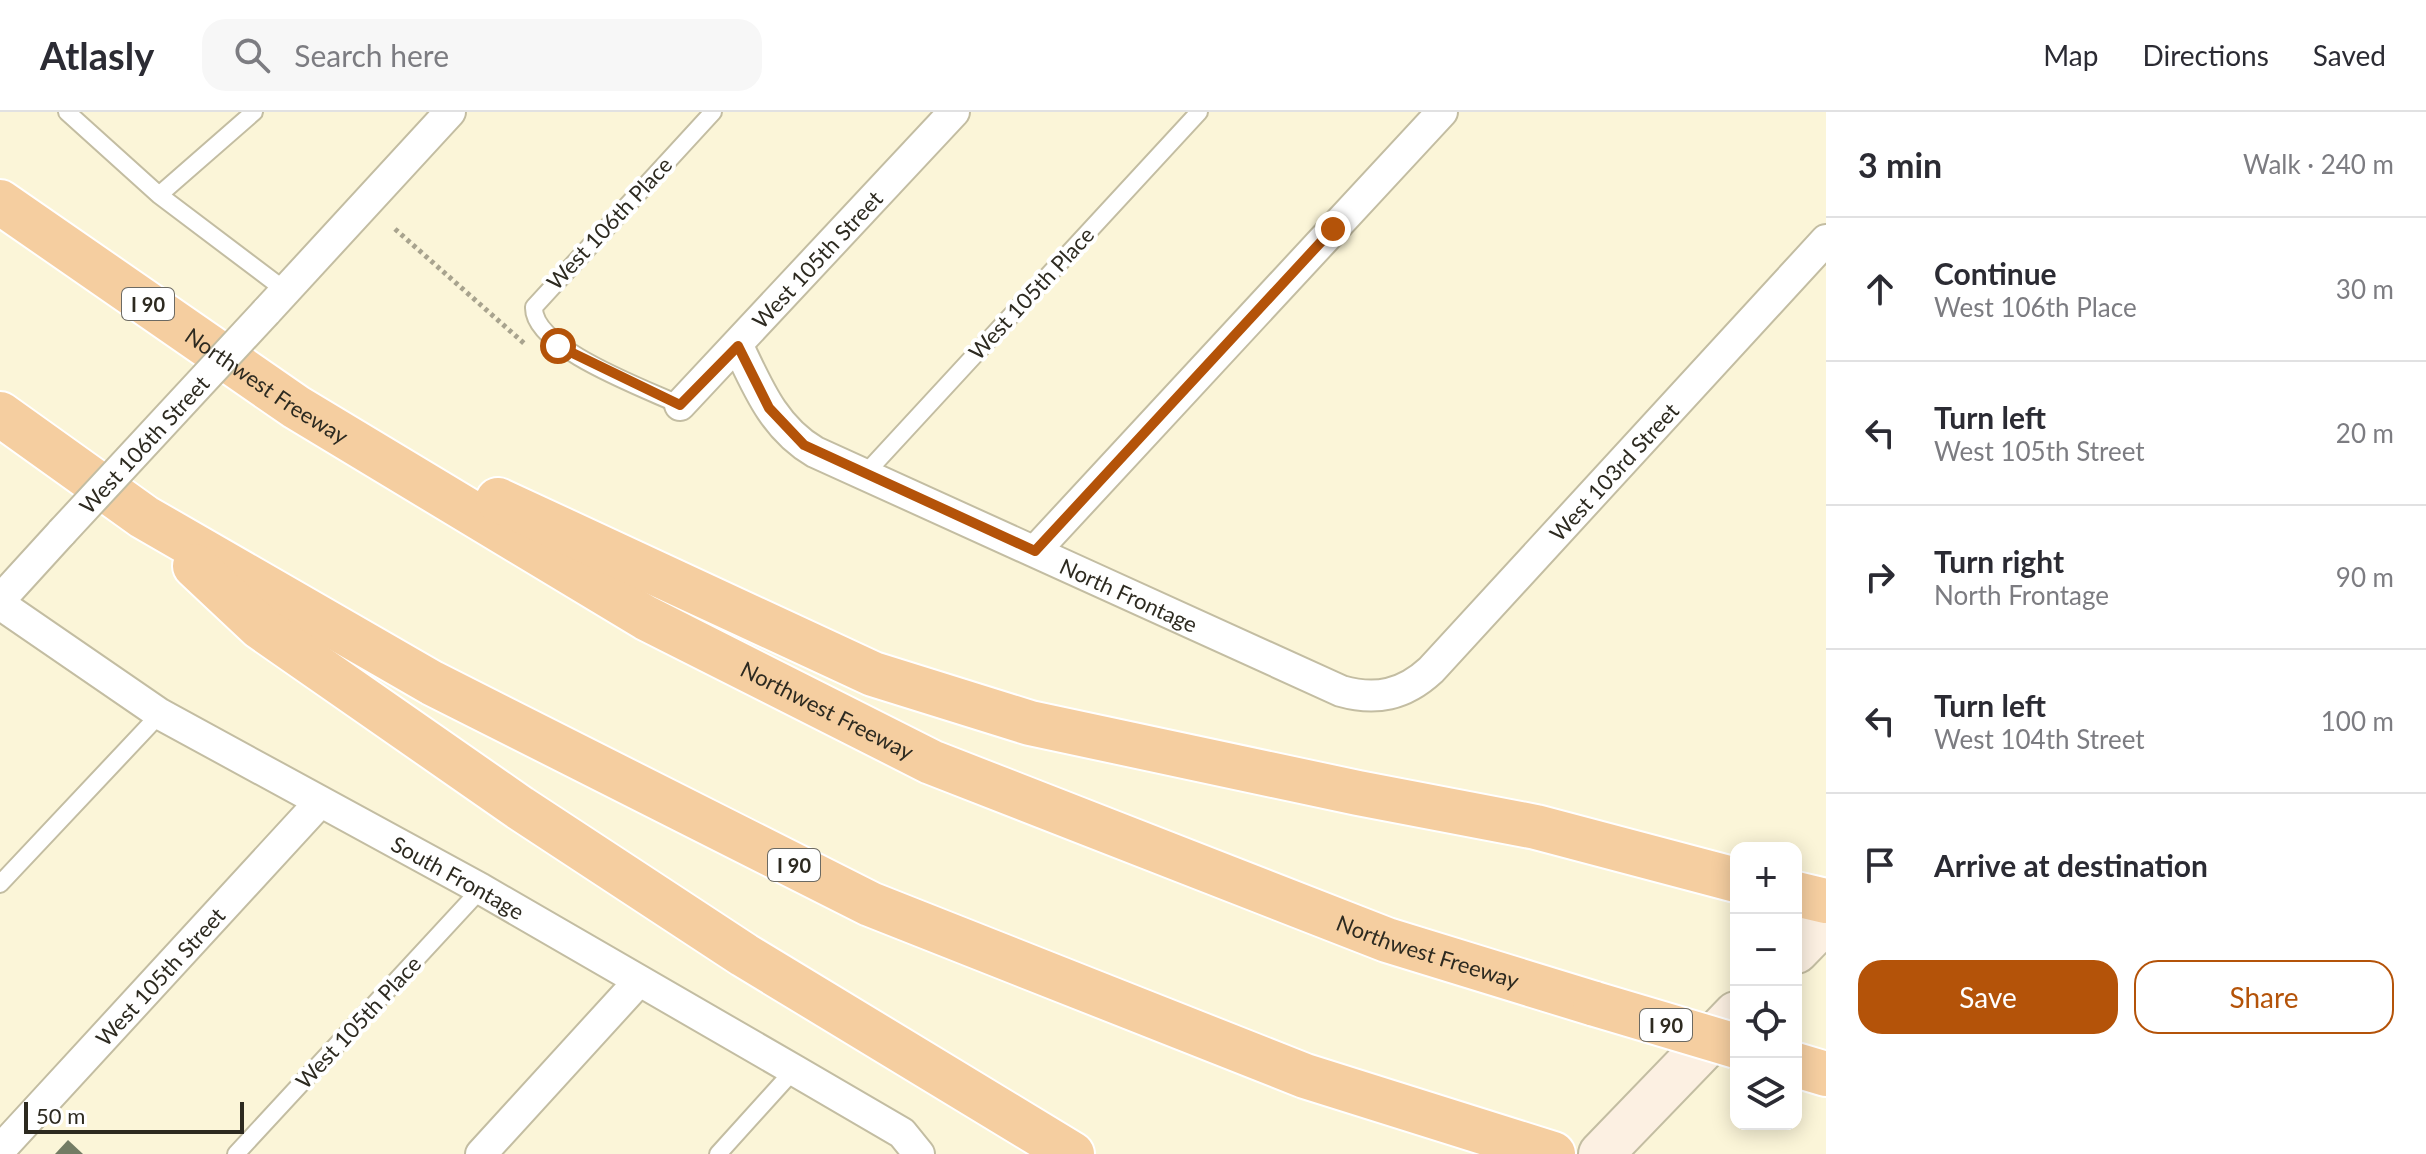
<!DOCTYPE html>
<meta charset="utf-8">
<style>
:root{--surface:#fff;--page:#f7f7f7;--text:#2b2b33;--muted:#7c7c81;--line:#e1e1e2;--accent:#b45309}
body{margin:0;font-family:Lato,sans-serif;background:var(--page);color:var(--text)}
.controls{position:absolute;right:24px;bottom:24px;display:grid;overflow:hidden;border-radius:16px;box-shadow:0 4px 20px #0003}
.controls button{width:72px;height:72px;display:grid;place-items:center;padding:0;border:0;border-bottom:2px solid var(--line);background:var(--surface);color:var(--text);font:40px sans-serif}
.scale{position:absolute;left:24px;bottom:20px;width:220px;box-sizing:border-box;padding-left:8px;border:4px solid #2d2a20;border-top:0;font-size:22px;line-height:28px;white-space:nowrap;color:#2d2a20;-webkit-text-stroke:6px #fff;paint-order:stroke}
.stop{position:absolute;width:24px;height:24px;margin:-18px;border:6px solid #b45309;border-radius:50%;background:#fff}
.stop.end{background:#b45309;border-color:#fff;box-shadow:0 2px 8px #0008}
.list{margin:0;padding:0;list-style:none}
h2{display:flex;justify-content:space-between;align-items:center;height:104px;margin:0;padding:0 32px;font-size:34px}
h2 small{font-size:26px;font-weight:400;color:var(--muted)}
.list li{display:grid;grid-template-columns:52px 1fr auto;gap:24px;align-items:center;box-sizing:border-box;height:144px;padding:0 32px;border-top:2px solid var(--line)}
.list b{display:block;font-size:30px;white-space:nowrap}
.list p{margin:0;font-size:26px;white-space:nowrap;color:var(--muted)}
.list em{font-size:26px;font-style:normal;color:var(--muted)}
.actions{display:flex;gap:16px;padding:24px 32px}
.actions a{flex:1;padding:18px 0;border:2px solid var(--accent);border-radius:24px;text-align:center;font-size:28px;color:var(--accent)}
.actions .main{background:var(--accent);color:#fff}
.icon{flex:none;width:44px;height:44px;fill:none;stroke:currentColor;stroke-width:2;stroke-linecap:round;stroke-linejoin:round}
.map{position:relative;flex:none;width:1826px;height:1042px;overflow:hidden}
header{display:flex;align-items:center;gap:48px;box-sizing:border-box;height:112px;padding:0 40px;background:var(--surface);border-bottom:2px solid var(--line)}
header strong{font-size:38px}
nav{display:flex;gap:44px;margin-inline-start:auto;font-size:28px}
.search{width:560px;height:72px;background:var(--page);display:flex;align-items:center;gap:20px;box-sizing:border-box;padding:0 28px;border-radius:24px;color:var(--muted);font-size:30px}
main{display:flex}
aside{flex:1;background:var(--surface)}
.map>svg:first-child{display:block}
.building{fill:#737c64}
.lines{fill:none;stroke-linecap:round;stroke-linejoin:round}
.lane-casing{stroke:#c3bda2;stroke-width:20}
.street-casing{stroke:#c3bda2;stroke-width:34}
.secondary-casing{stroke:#c3bda2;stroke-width:48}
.highway-casing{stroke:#fff;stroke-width:48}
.path{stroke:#a8a38e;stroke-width:5;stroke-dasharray:4 4;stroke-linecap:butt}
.lane{stroke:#fff;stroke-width:16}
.street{stroke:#fff;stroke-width:30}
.secondary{stroke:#fcf0e2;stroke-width:44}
.highway{stroke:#f5cea0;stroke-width:44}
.street-bridge-casing{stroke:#c3bda2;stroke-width:34;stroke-linecap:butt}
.highway-bridge-casing{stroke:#fff;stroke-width:48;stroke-linecap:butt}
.street-bridge{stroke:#fff;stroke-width:30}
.highway-bridge{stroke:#f5cea0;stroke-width:44}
.route{stroke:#b45309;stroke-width:10}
.labels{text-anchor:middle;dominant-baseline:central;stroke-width:8;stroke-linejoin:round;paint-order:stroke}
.shield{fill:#fff;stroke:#6c6a63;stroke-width:2}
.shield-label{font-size:20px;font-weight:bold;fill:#2d2a20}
.street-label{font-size:22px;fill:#2d2a20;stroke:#fff}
</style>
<header>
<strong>Atlasly</strong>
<div class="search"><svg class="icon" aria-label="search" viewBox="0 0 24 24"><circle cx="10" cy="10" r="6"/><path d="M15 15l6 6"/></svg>Search here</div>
<nav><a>Map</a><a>Directions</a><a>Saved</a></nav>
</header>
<main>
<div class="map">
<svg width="1826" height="1042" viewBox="0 0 1826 1042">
<rect width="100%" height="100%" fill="#fbf5d8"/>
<path class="building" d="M68,1028L83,1042H55Z"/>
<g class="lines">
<defs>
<path id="lane" d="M67,0L159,83L286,179
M159,83L254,0
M680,293C646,277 532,236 534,195L713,0
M864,363L1199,0
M0,772L160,602
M236,1042L481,777
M718,1042L794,958"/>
<g id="street">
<path d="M266,200L450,0"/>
<path id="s1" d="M738,234C758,276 774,316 815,340L1341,579C1376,589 1404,583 1431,558L1826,128"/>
<path id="s2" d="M680,293L954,0"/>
<path d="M1035,439L1442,0"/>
<path d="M0,488L62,420"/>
<path id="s3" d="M0,492L160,602L481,777L794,958L902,1021L919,1042"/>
<path id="s4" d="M0,1038L320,690"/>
<path d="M481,1042L639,869"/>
</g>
<path id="secondary" d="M1796,839L1826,808
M1601,1042L1736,902"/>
<g id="highway">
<path id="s5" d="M0,90L296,295L646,506L931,650L1387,828L1595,892"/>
<path d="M0,302L144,405L432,571L870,792L1305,964L1553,1042"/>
<path d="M498,388L873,562L1030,611L1358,681L1536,715L1736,768"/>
<path d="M195,454L260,515L520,696L744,843L1072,1042"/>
<path d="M1796,782L1826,789"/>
<path d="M1796,953L1826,962"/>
</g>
</defs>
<use href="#lane" class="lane-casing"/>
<use href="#street" class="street-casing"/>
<use href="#secondary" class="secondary-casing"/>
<use href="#highway" class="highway-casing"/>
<path class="path" d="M395,117L526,233"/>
<use href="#lane" class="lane"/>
<use href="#street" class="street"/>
<use href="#secondary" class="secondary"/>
<use href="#highway" class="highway"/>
<defs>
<g id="street-bridge">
<path id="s6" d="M62,420L266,200"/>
</g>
<path id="highway-bridge" d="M1595,892L1736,934"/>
</defs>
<use href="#street-bridge" class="street-bridge-casing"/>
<use href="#highway-bridge" class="highway-bridge-casing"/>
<use href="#street-bridge" class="street-bridge"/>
<use href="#highway-bridge" class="highway-bridge"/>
</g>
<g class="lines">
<path class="route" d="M558,234L680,293L738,234L769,296L804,333L1035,439L1333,117"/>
</g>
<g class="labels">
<g class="shield">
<rect x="122" y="176" width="52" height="32" rx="6"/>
<rect x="768" y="737" width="52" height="32" rx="6"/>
<rect x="1640" y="897" width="52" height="32" rx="6"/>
</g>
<g class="shield-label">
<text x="148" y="192">I 90</text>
<text x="794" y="753">I 90</text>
<text x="1666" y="913">I 90</text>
</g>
<g class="street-label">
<text transform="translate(609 111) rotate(-47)">West 106th Place</text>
<text stroke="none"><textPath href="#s2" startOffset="200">West 105th Street</textPath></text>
<text transform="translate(1031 181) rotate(-47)">West 105th Place</text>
<text stroke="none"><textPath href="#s5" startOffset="324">Northwest Freeway</textPath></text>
<text stroke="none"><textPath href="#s6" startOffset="120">West 106th Street</textPath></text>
<text stroke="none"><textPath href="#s1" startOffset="1078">West 103rd Street</textPath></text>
<text stroke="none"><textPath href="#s1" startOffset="478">North Frontage</textPath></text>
<text stroke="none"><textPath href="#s5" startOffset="972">Northwest Freeway</textPath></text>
<text stroke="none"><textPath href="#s3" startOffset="534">South Frontage</textPath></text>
<text stroke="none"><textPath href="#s5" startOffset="1620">Northwest Freeway</textPath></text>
<text stroke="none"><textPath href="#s4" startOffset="236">West 105th Street</textPath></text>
<text transform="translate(358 910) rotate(-47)">West 105th Place</text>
</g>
</g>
</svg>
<div class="controls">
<button>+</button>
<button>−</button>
<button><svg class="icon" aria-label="locate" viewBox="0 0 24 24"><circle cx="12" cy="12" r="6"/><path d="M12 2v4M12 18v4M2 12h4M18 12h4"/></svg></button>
<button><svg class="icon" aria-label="layers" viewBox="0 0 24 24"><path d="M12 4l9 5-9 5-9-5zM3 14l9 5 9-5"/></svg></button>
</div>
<div class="scale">50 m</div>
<div class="stop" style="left:558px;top:234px"></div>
<div class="stop end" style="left:1333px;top:117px"></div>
</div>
<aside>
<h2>3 min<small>Walk · 240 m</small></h2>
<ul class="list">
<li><svg class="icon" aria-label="ahead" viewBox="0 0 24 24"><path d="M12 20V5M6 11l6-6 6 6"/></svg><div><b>Continue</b><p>West 106th Place</p></div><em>30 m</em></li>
<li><svg class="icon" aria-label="left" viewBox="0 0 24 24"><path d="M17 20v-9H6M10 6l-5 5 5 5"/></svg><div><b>Turn left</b><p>West 105th Street</p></div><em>20 m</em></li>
<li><svg class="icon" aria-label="right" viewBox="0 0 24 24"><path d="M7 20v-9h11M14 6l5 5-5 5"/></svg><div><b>Turn right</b><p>North Frontage</p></div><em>90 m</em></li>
<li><svg class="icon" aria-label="left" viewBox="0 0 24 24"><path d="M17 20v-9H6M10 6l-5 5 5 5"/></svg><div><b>Turn left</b><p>West 104th Street</p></div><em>100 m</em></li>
<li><svg class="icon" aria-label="arrive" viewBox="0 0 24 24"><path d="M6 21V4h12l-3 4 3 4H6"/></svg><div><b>Arrive at destination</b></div></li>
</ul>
<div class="actions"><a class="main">Save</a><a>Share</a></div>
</aside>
</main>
